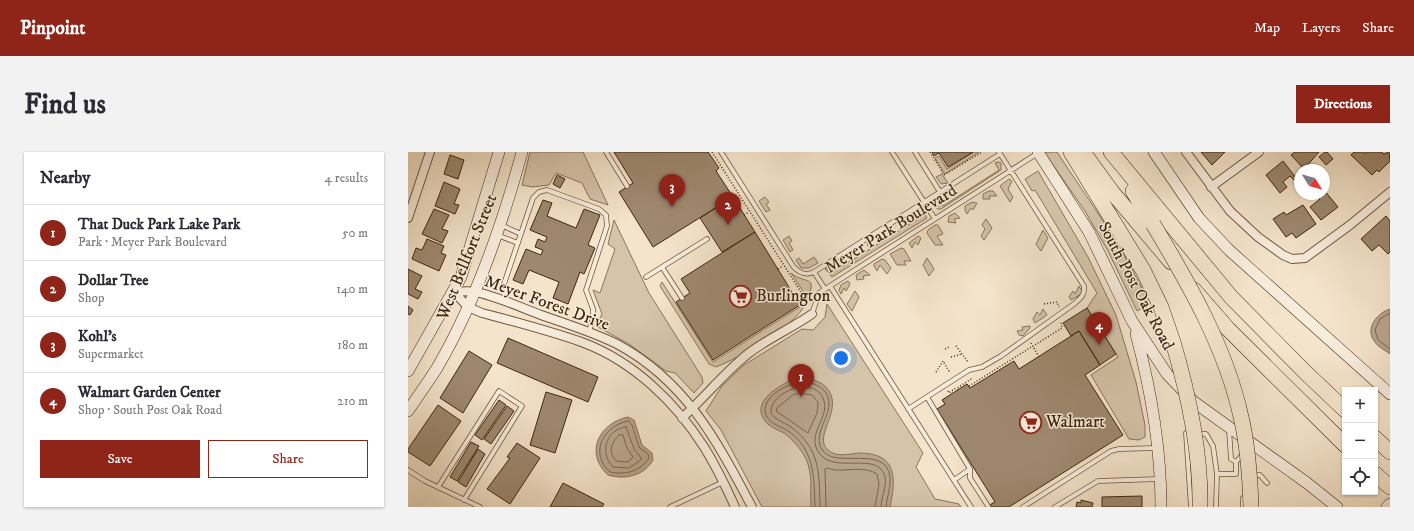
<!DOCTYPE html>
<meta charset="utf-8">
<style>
:root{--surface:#fff;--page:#f2f2f3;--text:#2b2b33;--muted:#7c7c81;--line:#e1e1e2;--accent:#8f2418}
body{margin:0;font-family:"IM FELL DW Pica",serif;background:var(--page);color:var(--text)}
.controls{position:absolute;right:12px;bottom:12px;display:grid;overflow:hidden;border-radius:0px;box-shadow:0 1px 3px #0004}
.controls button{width:36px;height:36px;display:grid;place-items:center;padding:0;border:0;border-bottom:1px solid var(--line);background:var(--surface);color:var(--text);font:20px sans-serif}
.compass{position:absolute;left:886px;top:12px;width:36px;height:36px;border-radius:50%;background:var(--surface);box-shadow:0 1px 3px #0004;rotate:127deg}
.you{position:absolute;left:433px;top:206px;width:14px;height:14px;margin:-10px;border:3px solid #fff;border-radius:50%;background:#1a73e8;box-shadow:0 0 0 6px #1a73e833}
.badge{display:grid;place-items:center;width:26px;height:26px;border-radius:50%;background:var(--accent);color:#fff;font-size:13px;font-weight:700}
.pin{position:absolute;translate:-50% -33px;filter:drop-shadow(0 1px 2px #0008)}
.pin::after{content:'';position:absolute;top:21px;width:14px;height:12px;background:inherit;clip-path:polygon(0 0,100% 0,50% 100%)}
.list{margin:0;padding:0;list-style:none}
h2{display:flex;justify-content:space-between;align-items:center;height:52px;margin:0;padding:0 16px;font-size:17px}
h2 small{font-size:13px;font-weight:400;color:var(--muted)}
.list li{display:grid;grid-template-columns:26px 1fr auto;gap:12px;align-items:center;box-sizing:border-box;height:56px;padding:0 16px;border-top:1px solid var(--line)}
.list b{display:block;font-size:15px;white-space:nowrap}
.list p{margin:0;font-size:13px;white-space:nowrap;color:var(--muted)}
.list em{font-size:13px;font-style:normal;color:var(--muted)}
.actions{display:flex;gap:8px;padding:12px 16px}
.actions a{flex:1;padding:9px 0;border:1px solid var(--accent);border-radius:0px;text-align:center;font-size:14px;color:var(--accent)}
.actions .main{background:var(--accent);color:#fff}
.icon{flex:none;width:22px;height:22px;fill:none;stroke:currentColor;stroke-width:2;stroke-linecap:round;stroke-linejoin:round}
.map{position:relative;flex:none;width:982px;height:355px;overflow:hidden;border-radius:0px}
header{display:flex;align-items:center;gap:24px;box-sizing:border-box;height:56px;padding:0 20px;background:var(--accent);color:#fff}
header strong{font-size:19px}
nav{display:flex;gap:22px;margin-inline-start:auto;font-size:14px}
.intro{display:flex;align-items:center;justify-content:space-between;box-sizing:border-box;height:96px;padding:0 24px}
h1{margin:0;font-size:28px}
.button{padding:10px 18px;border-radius:0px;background:var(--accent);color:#fff;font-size:14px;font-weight:700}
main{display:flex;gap:24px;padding:0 24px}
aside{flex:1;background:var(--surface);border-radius:0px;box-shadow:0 1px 3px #0004}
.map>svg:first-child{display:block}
.green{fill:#d6c4aa;stroke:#8c745a}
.water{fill:#b7a38a;stroke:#887157}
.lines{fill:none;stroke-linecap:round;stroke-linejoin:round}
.shore{stroke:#7c644a;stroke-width:1}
.building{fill:#9e886f;stroke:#41250b}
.service-casing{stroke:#6e553b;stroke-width:5.5}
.minor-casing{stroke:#6e553b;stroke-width:10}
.secondary-casing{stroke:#41250b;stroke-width:12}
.motorway-casing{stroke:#41250b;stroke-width:16}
.path{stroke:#41250b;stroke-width:1.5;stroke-dasharray:1 2;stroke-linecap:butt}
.service{stroke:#f8eddd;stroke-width:4}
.minor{stroke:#f8eddd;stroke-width:8}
.secondary{stroke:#f8eddd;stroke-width:11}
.motorway{stroke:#f4e4cb;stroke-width:15}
.motorway-bridge-casing{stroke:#41250b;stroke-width:16;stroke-linecap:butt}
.motorway-bridge{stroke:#f4e4cb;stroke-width:15}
.labels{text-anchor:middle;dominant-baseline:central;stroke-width:3;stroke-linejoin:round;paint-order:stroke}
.street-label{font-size:17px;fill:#41250b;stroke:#f8eddd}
.poi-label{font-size:17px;fill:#41250b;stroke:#f8eddd;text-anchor:start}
</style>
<header>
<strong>Pinpoint</strong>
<nav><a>Map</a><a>Layers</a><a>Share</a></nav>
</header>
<div class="intro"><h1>Find us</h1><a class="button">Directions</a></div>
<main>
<aside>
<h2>Nearby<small>4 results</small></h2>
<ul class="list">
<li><span class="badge">1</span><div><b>That Duck Park Lake Park</b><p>Park · Meyer Park Boulevard</p></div><em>50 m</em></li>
<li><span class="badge">2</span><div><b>Dollar Tree</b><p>Shop</p></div><em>140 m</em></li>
<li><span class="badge">3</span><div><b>Kohl's</b><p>Supermarket</p></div><em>180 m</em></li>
<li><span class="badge">4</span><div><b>Walmart Garden Center</b><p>Shop · South Post Oak Road</p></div><em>210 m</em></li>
</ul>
<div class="actions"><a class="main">Save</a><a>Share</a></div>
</aside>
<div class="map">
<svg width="982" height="355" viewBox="0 0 982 355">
<rect width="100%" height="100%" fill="#f4e4cb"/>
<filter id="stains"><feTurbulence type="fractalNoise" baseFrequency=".005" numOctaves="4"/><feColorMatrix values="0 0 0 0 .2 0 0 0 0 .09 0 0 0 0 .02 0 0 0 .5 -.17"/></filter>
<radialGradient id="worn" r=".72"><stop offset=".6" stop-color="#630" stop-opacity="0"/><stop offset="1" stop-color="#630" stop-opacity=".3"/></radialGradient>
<path class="green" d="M122,0H175L200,53L182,47L174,31L148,21L141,33L124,35L114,33Z
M566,0H571L537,22L527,6L531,4L539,17Z
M636,0H649C681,49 718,98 741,152L729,159L700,99L677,59Z
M590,10L593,11V18L533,57H529L526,53V50L530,48L535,54L591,18L587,11Z
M630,19L680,105L708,163L728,230L737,273V285L731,288L721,287L683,223L710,205L679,156L689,141L627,38L624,39L617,27Z
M534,22L540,31L533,32L528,25Z
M601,27L604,29L600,37L605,45L602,50L592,34Z
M581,39H585L589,44H581L582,47H575V42Z
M357,45L361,50L358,52L362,58L358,60L351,49Z
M564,50L569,51L565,58L563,56L559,62L557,58V54Z
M511,58H514L519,66L424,125L417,117L419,116L422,122L462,97L459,92L461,90L465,95L514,64Z
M547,61L552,66L546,67L548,71L540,70L541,64Z
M578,67L584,76L576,88L573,84L577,77L574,73Z
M206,68L241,141L294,225L295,231L286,241L267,221L258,219L221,192L188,174L194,162L185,138L192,141L207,97L200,92Z
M527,73H530L535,82L529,84L535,93H527L519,81L520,78Z
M635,78L640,86L633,99L628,92Z
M381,84L384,89L381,91L385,98L382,100L375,88Z
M510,84L513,86L510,93L507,90L504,96L501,91Z
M493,96L496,97L503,109H496L498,113H489L482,102Z
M406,105L410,111L401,116H393L388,108L391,106L395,112Z
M519,106L526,117L521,124L515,113Z
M474,107L477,108L483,116L479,122L472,113L469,119L466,114V112Z
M456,118L462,123L455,124L456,127L449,128L448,123Z
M383,121C398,133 409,122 400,147Z
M440,129L442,132L438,139L436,136L433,142L431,138L433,133Z
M254,130L305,210L398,151C387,175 333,205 308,215L301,212L252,134Z
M671,134L675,141L663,148L661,145L665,139L667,142Z
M447,139L451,145L444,159L439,152Z
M419,152L515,301L508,315L527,347L551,352L553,355H354L313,278L298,259L314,234L336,213L394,177L405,178L417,165Z
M635,157L639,163L627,171L625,167L629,160L632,163Z
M622,174V176L615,184L611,183L609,179L615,178L614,175Z"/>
<path class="water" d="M982,157V202C977,198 970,195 967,190C956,177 969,161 982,157Z
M389,226C401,226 414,228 421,239C434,259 406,284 419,297C428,306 440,302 451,301C490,301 488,327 482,355H403C402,338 405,323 398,307C393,297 385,288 376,281C370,278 362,275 358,270C340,250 373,232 389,226Z
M220,265L226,268L234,293L244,301L245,308C236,324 217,328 200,323C176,301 191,271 220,265Z"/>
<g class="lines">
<path class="shore" d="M982,161L972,167L967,178L970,188L982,197
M391,241L404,243L410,250L409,261L400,281L368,259L369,256L385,243Z
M220,269L224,273L231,295L241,303V306C232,320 217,323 202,320C181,301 195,274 220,269Z
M218,275L226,297L234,307L221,316L205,315C191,301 198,277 218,275Z
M211,283H215L219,296L225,305L220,310L208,309C200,300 203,291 211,283Z
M407,355C406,325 407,295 377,277C371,274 360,270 358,263C351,245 383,229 397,230C405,231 413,234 418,241C430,260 401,281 415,299C429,317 478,292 482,325C483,335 479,345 478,355
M412,355C411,321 413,298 383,275C376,270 367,268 363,261C361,239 409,222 416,249C421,267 398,282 411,301C426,323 471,298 477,325C479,335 473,345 473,355
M418,355L417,317L419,316C435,322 453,312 469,322L471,333L467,355"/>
</g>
<path class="building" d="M206,0H300L311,16L308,19L325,45L245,95L211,40L225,31Z
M524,0H565L540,15L531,1L526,4Z
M793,0H817L804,13Z
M887,0H911L896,17L883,3Z
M917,0H919L925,7L918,13L911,5Z
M946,0H955L957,2L958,0H973L976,2L981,0L982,9L971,20L969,18L964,23L943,3Z
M42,3L56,8L50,27L36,22Z
M875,9L889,27L887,29L882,24L875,30L879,35L872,41L858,23Z
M149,23L157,27L152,36L145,32Z
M36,30L52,37L46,52L51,53L47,62L27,54Z
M916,38L930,55L913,68L902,55L912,47L908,42H916Z
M325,45L347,80L314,100L292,66Z
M135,48L144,51L139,64L168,76L176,57L192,63L180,93L187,96L176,122L172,120L160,152L145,146L151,130L121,118L115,132L105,128L118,97L133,103L135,98L127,95L130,87L137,90L139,85L122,78Z
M895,53L908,72L888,86L884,81L878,85L865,67L876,60L878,63Z
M26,57L41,63L34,77L40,79L34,91L14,82Z
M978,64L982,69V100L980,102L971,93L964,99L953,87Z
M347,80L392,153L305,208L268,150L282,141L273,127Z
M19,87L36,94L33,101L38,103L31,119L4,107L8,96L14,98Z
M0,117L14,124L7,137L14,140L10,147L0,142Z
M0,154L5,158L2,163L0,162Z
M679,156L708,202L692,213L671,179L663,184L655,171Z
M671,179L692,213L677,223L715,283L601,355H578L587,350L529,257L537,252L534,248L559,232L562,236L606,209L611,217Z
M100,186L190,225L180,250L89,211Z
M61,199L84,213L55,261L32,246Z
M138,240L164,248L147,301L122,293Z
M91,248L98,253L74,288L67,283Z
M30,253L53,269L22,314L0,300V297Z
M99,254L106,259L83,292L76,287Z
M63,290L71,294L49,329L42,325Z
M109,291L132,306L102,352L79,337L102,306L99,305Z
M70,297L77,302L58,335L50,330Z
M155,331L196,352L194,355H142Z
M734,344V355H694V345Z
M673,348L685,351L684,355H668L669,350L673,351Z"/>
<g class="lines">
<defs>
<path id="service" d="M198,0L219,34
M313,0L385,114C391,121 397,124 406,120L417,137
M484,0L527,67
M507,0L532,40
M93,73L113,82
M89,83L110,91
M254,115L274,146
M406,120L592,2
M238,125L299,87
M422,134L563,355
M95,135L125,46L131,40L139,38L191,57L198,63L199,74L178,138L185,157V165L181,180
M404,162L411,141L630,1
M519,245L562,317
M500,257L561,218L574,215L593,204L666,152C673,146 677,143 676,134L591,0
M821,277L823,307L828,310L834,303
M0,318L17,329L72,355
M843,323H852L859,331
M546,328L562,317V326L580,354
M30,335L91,239L114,254L56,348
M262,355L315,330
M615,355L703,299L711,297L749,296
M647,355L690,329L751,327
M783,355L778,281L798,282L805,294L809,322
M808,355L809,322H828V310
M835,355V346"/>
<path id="minor" d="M778,0L822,59L850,85L875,103L884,107L897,106L942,73L982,40
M803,35L851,0
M0,66L22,0
M46,140C53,140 61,138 67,140C86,143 114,156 133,163C159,172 185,180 209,192C278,229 309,289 344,355
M46,140L60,155L74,161C108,170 143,179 176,191C226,210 268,251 296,295C308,314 318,335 327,355
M274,266C297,245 317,220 341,201C361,186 384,176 404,162"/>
<path id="secondary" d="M630,0L681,80L724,169L759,222L786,250L899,331L929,355
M746,0L791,66L821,98L982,242
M728,182C743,238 753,297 753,355
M0,219L53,125L91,0
M0,259C10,244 20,230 29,216C68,149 94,74 114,0
M979,355L982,352"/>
<path id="motorway" d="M663,0L735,118L753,155L765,190
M675,0L704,40L763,110
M703,0L823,145L897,220L937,258
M725,39L745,72
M786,138L820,177L937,293
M967,286L982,300
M967,322L982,335"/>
</defs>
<use href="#service" class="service-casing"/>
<use href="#minor" class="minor-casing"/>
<use href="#secondary" class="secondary-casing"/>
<use href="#motorway" class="motorway-casing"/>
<path class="path" d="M304,0L398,148
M522,0L536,23L574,0
M336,63L341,60
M370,117L375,114
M636,152L649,150L651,155
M623,191L631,205
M548,194L560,210
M537,197L541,195
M543,205L554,202
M528,220L535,209L542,221
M561,234L654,176L653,170
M550,238L549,236L565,226
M540,239L541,241L548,236"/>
<use href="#service" class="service"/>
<use href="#minor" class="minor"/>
<use href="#secondary" class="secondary"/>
<use href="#motorway" class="motorway"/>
<defs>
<path id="motorway-bridge" d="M745,72C781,132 818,196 833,265C840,294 842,325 843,355
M765,190C781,244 793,299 792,355"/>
</defs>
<use href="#motorway-bridge" class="motorway-bridge-casing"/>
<use href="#motorway-bridge" class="motorway-bridge"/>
</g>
<defs>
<symbol id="supermarket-ring" viewBox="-11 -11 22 22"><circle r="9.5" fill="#f8eddd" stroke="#8f2418" stroke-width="1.5"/><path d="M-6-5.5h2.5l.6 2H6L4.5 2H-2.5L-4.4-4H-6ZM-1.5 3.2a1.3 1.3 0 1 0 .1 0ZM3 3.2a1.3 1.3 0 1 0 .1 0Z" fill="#8f2418"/></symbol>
</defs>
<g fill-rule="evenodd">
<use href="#supermarket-ring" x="320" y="132" width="25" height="25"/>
<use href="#supermarket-ring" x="610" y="258" width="25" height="25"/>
</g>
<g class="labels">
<g class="street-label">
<text transform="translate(483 77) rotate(-32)">Meyer Park Boulevard</text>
<text transform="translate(59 105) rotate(-68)">West Bellfort Street</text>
<text transform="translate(728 134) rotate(62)">South Post Oak Road</text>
<text transform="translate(139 151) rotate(20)">Meyer Forest Drive</text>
</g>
<g class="poi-label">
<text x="348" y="144">Burlington</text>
<text x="638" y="270">Walmart</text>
</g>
</g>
<rect width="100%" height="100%" filter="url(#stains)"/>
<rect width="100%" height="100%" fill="url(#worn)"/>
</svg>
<div class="controls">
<button>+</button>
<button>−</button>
<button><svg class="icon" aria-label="locate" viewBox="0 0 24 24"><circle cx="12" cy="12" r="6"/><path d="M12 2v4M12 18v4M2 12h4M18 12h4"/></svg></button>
</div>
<svg class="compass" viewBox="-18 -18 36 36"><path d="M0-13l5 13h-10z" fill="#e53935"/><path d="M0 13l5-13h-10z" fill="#7c7c81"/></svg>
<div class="you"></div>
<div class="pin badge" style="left:393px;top:245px">1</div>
<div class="pin badge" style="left:320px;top:73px">2</div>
<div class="pin badge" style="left:264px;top:55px">3</div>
<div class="pin badge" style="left:691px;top:193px">4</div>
</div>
</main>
